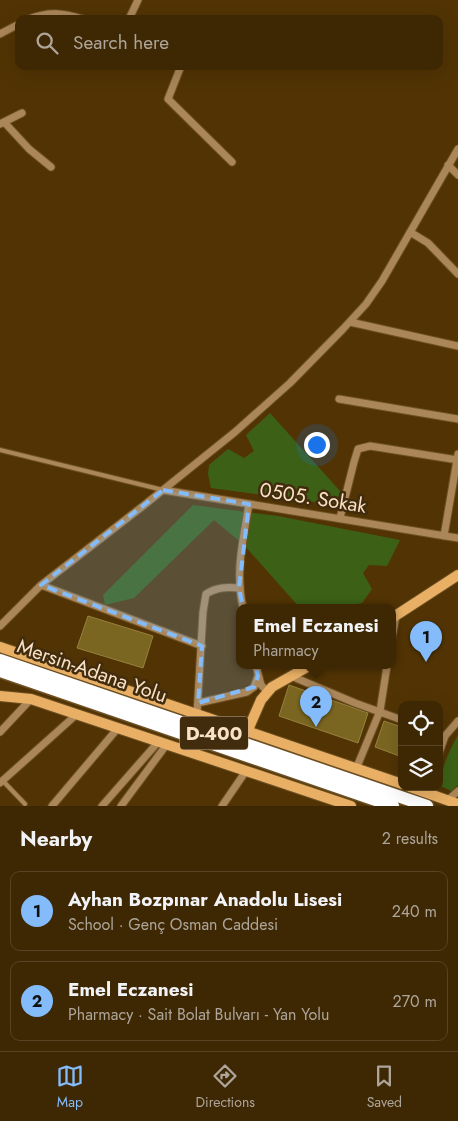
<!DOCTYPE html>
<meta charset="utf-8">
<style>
:root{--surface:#3e2703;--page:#452f0d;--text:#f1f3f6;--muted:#ada59a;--line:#574425;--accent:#84bcfb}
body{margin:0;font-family:Jost,sans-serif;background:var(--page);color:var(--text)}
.controls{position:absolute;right:15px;bottom:15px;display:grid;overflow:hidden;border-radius:10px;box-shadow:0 5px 20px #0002}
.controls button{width:45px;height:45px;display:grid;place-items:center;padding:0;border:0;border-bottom:1px solid var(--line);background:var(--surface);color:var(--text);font:25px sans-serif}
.you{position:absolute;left:316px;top:444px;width:18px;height:18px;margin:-12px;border:4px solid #fff;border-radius:50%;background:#1a73e8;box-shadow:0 0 0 8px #1a73e833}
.badge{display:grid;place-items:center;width:32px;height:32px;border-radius:50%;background:var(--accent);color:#111;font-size:16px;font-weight:700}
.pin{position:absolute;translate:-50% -41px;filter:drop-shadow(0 1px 2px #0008)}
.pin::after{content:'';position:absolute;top:26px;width:18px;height:15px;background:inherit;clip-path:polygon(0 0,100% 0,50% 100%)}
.popup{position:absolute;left:236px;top:604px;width:160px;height:65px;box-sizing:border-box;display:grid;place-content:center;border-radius:10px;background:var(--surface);filter:drop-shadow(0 1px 4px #0005);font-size:16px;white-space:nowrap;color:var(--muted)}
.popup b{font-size:19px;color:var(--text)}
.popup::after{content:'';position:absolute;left:50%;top:100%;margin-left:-10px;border:10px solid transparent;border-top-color:var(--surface)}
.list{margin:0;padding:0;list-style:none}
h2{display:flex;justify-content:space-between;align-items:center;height:65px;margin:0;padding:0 20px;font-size:21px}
h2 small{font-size:16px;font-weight:400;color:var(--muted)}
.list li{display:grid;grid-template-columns:32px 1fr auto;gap:15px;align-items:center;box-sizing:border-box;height:80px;margin:0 10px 10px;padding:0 10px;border:1px solid var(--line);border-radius:10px}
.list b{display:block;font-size:19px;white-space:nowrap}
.list p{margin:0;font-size:16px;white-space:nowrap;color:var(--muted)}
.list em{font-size:16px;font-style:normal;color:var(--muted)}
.icon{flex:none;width:28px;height:28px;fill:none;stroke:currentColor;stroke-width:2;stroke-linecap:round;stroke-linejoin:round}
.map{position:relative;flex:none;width:458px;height:806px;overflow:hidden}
.search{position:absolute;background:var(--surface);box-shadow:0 5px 20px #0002;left:15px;right:15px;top:15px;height:55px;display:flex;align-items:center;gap:12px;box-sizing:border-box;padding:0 18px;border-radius:10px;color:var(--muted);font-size:19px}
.sheet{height:245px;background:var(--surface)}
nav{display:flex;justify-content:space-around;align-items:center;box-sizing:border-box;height:70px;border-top:1px solid var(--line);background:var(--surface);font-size:14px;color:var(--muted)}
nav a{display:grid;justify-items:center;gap:2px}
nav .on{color:var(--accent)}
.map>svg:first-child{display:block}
.green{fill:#3c6116}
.building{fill:#7b6621;stroke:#96813e}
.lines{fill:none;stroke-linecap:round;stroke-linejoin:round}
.lane-casing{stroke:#6d5023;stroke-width:6}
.street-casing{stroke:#6d5023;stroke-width:9}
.secondary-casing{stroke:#6d5023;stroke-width:12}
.highway-casing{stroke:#6d5023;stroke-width:15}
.lane{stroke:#aa8659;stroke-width:4}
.street{stroke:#aa8659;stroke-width:7}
.secondary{stroke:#e9b065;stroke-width:10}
.highway{stroke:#fff;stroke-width:12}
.marked{fill:#84bcfb;fill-opacity:0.2;stroke:#84bcfb;stroke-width:4;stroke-dasharray:10 6;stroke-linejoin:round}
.labels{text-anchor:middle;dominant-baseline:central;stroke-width:5;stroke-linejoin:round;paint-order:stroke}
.shield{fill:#422c0e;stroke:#c3ab8f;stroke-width:1}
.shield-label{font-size:19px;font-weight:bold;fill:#fae2c6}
.street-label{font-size:20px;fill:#fae2c6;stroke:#422c0e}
</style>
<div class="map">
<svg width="458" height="806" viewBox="0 0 458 806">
<rect width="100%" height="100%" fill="#523404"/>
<path class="green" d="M270,413L340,491L336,505L211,488L208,474L209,465L228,449L244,458L254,451L246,435Z
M193,505L278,516L400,540L387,566L369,565L363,573L372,589L362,603L342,608H300L243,544L214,520L134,598L105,605L103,595Z
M458,735V785L451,791L441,786C440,770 450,749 458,735Z"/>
<path class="building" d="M88,616L153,636L143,668L77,648Z
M289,685L368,713L358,743L279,716Z
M384,721L402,727V757L375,747Z"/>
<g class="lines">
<defs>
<path id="lane" d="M0,450L163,490
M3,781L25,804"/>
<path id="street" d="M29,19C49,11 63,13 83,19
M129,19L138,0
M0,34L19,24
M181,66L168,99L232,162
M5,123L29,149L51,167
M0,124L22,113
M448,165L458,175
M410,232L428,243L458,274
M350,322L458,346
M339,399L458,419
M163,490L458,538
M340,518L354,462L358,449L370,446L458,460
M444,536L458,454
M41,585L202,646
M243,608C235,571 243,541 249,504
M0,626L41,585L143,506L235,432L290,383L343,329L366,304L382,281L458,149
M392,638L396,616
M256,666L261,685L268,692
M291,676L355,703L402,720
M198,703L247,692L254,687L258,676
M197,714L203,612L206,594C217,587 227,587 239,588
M0,732L31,699
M439,753L445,736L458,721
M356,769L380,711L387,666
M0,783L77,714
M448,800L458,791
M52,806L118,728
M102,806L159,741
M121,806L167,744
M222,806L246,771"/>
<path id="secondary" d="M392,618L458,575
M0,647L402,784
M0,696L31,699L351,806
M247,732L261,700L272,687L309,666
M410,787L458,804"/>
<path id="highway" d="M0,660L427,806
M0,671L393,806"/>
</defs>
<use href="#lane" class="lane-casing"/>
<use href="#street" class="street-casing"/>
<use href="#secondary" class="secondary-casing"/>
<use href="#highway" class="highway-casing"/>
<use href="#lane" class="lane"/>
<use href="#street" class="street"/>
<use href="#secondary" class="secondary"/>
<use href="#highway" class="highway"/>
</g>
<path class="marked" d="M163,490L249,504L239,588L258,676L254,687L198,703L202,646L41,585Z"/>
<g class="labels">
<rect class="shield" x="180" y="716.5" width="68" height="33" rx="4"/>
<g class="shield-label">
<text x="214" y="733">D-400</text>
</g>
<g class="street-label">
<text transform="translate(313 498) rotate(9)">0505. Sokak</text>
<text transform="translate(92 671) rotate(19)">Mersin-Adana Yolu</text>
</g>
</g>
</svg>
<div class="controls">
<button><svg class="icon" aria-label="locate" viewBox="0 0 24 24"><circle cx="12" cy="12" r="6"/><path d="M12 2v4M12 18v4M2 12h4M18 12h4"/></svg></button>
<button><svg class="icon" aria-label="layers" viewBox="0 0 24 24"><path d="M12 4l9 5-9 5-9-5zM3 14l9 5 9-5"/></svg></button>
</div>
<div class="you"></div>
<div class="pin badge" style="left:426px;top:662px">1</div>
<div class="pin badge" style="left:316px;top:727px">2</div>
<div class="popup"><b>Emel Eczanesi</b>Pharmacy</div>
<div class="search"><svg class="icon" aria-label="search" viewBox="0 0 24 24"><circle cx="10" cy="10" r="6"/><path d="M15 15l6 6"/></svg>Search here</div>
</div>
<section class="sheet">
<h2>Nearby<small>2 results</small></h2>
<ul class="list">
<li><span class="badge">1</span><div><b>Ayhan Bozpınar Anadolu Lisesi</b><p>School · Genç Osman Caddesi</p></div><em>240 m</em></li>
<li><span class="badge">2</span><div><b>Emel Eczanesi</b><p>Pharmacy · Sait Bolat Bulvarı - Yan Yolu</p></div><em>270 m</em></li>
</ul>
</section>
<nav>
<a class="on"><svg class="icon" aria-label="map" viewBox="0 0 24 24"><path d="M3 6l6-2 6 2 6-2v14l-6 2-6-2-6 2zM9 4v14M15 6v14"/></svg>Map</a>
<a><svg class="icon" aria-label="directions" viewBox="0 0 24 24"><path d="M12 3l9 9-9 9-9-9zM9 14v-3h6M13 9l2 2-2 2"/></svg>Directions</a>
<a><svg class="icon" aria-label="saved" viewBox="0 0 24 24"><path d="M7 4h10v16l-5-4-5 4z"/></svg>Saved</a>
</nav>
